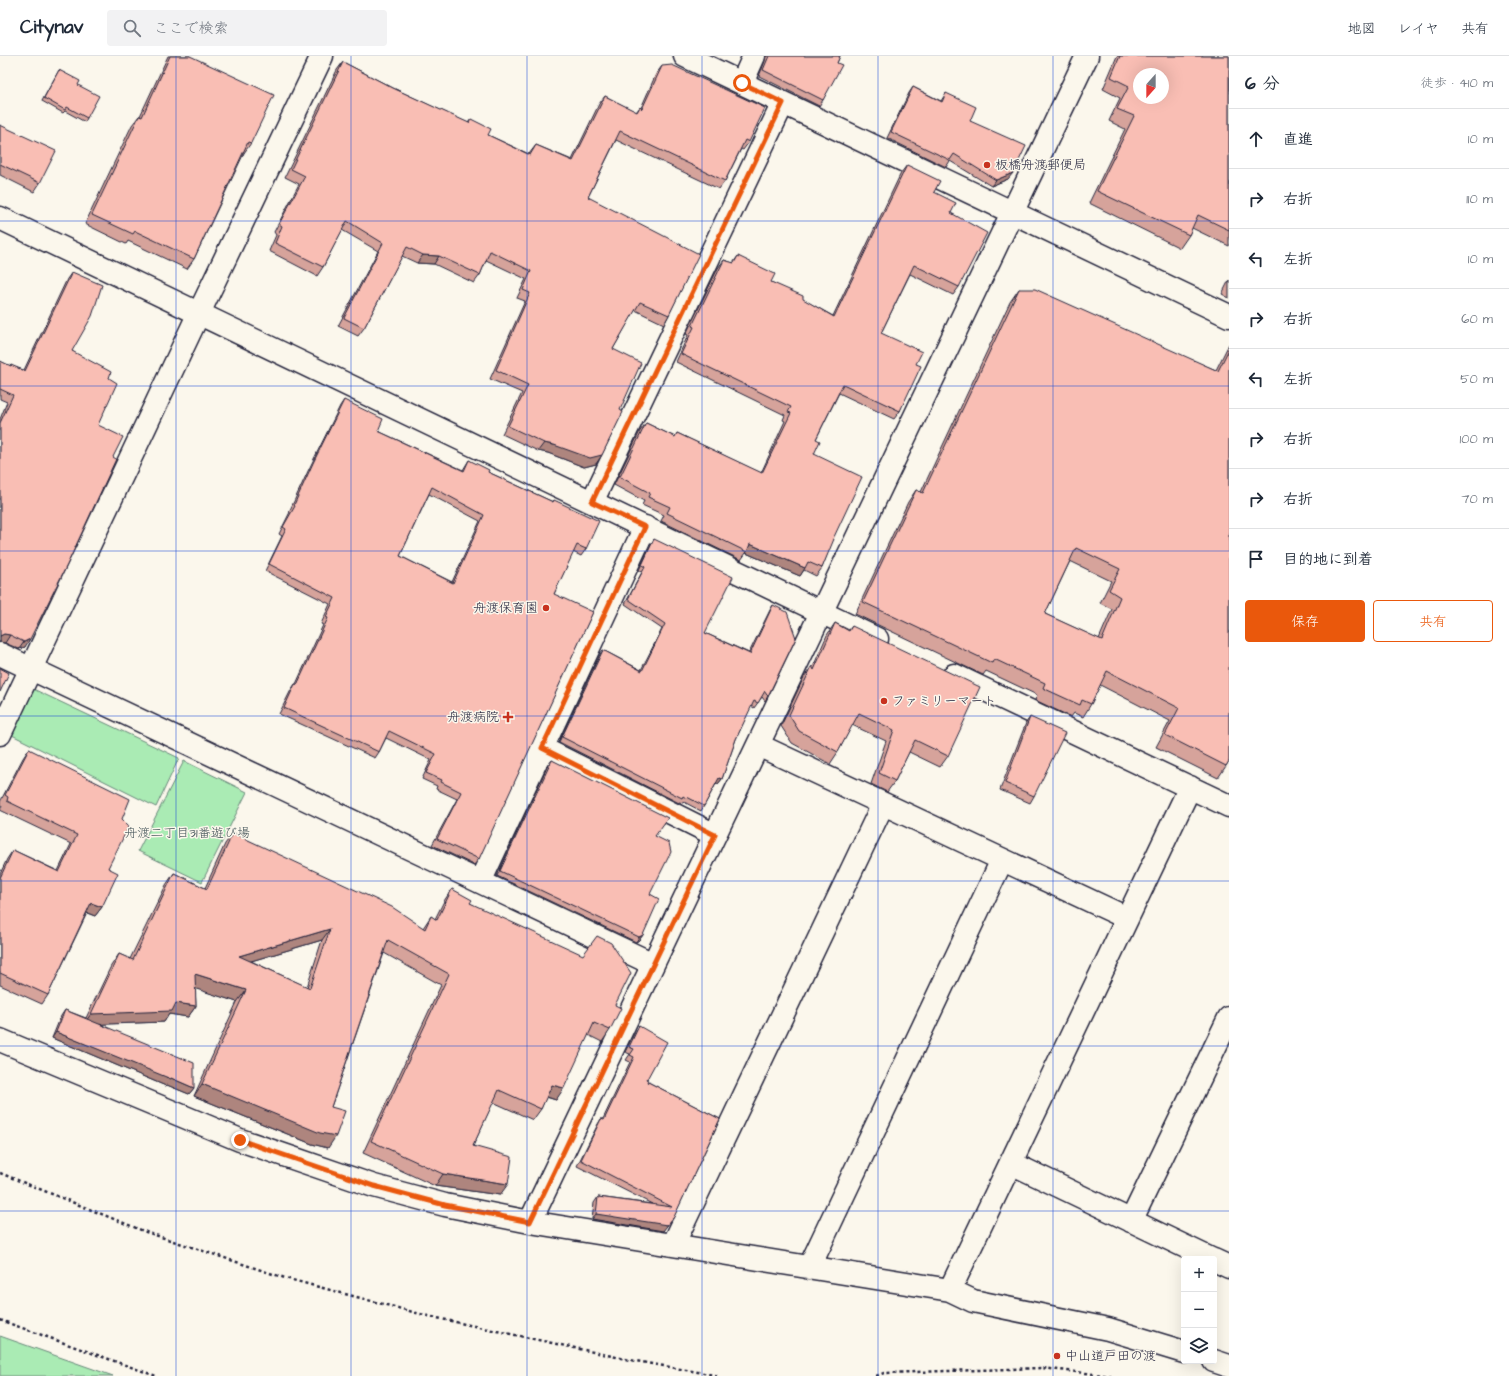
<!DOCTYPE html>
<html lang="ja">
<meta charset="utf-8">
<style>
:root{--surface:#fff;--page:#f2f2f3;--text:#1f2937;--muted:#747a83;--line:#e0e1e3;--accent:#ea580c}
body{margin:0;font-family:"Architects Daughter","Klee One",sans-serif;background:var(--page);color:var(--text)}
.controls{position:absolute;right:12px;bottom:12px;display:grid;overflow:hidden;border-radius:4px;box-shadow:0 4px 16px #0002}
.controls button{width:36px;height:36px;display:grid;place-items:center;padding:0;border:0;border-bottom:1px solid var(--line);background:var(--surface);color:var(--text);font:20px sans-serif}
.compass{position:absolute;left:1133px;top:12px;width:36px;height:36px;border-radius:50%;background:var(--surface);box-shadow:0 4px 16px #0002;rotate:201deg}
.stop{position:absolute;width:12px;height:12px;margin:-9px;border:3px solid #ea580c;border-radius:50%;background:#fff}
.stop.end{background:#ea580c;border-color:#fff;box-shadow:0 1px 4px #0008}
.list{margin:0;padding:0;list-style:none}
h2{display:flex;justify-content:space-between;align-items:center;height:52px;margin:0;padding:0 16px;font-size:17px}
h2 small{font-size:13px;font-weight:400;color:var(--muted)}
.list li{display:grid;grid-template-columns:26px 1fr auto;gap:12px;align-items:center;box-sizing:border-box;height:60px;padding:0 16px;border-top:1px solid var(--line)}
.list b{display:block;font-size:15px;white-space:nowrap}
.list em{font-size:13px;font-style:normal;color:var(--muted)}
.actions{display:flex;gap:8px;padding:12px 16px}
.actions a{flex:1;padding:9px 0;border:1px solid var(--accent);border-radius:4px;text-align:center;font-size:14px;color:var(--accent)}
.actions .main{background:var(--accent);color:#fff}
.icon{flex:none;width:22px;height:22px;fill:none;stroke:currentColor;stroke-width:2;stroke-linecap:round;stroke-linejoin:round}
.map{position:relative;flex:none;width:1229px;height:1320px;overflow:hidden}
header{display:flex;align-items:center;gap:24px;box-sizing:border-box;height:56px;padding:0 20px;background:var(--surface);border-bottom:1px solid var(--line)}
header strong{font-size:19px}
nav{display:flex;gap:22px;margin-inline-start:auto;font-size:14px}
.search{width:280px;height:36px;background:var(--page);display:flex;align-items:center;gap:10px;box-sizing:border-box;padding:0 14px;border-radius:4px;color:var(--muted);font-size:15px}
main{display:flex}
aside{flex:1;background:var(--surface)}
.map>svg:first-child{display:block}
.green{fill:#aaebb4;stroke:#668678}
.lines{fill:none;stroke-linecap:round;stroke-linejoin:round}
.minor-casing{stroke:#22223b;stroke-width:25}
.path{stroke:#22223b;stroke-width:2.5;stroke-dasharray:3 3;stroke-linecap:butt}
.minor{stroke:#fbf7ec;stroke-width:22}
.wall{fill:#d6a39b;stroke:#22223b;fill-rule:evenodd}
.shaded-wall{fill:#ae857e;stroke:#22223b}
.building{fill:#f9beb4;stroke:#22223b;fill-rule:evenodd}
.route{stroke:#ea580c;stroke-width:5}
.grid{fill:none;stroke:#1d4ed8;stroke-width:1;stroke-opacity:0.55}
.poi-dot{fill:#c8321e;stroke:#fbf7ec;stroke-width:1.5}
.labels{text-anchor:middle;dominant-baseline:central;stroke-width:3;stroke-linejoin:round;paint-order:stroke}
.poi-label{font-size:13px;fill:#22223b;stroke:#fbf7ec;text-anchor:start}
.park-label{font-size:13px;fill:#445459;stroke:#fbf7ec}
</style>
<header>
<strong>Citynav</strong>
<div class="search"><svg class="icon" aria-label="search" viewBox="0 0 24 24"><circle cx="10" cy="10" r="6"/><path d="M15 15l6 6"/></svg>ここで検索</div>
<nav><a>地図</a><a>レイヤ</a><a>共有</a></nav>
</header>
<main>
<div class="map">
<svg width="1229" height="1320" viewBox="0 0 1229 1320">
<rect width="100%" height="100%" fill="#fbf7ec"/>
<filter id="ink" filterUnits="userSpaceOnUse"><feTurbulence type="fractalNoise" baseFrequency=".025" numOctaves="2"/><feDisplacementMap in="SourceGraphic" scale="8" xChannelSelector="R" yChannelSelector="G"/><feConvolveMatrix kernelMatrix="1 2 1 2 8 2 1 2 1" color-interpolation-filters="sRGB"/></filter>
<g filter="url(#ink)">
<path class="green" d="M31,632L179,702L156,751L10,678Z
M184,705L247,736L202,826L138,795Z
M0,1280L113,1320H0Z"/>
<g class="lines">
<defs>
<path id="minor" d="M685,0L1229,260
M742,27L754,0
M0,162L877,583
M592,446L783,47
M0,598L653,908
M954,619L1229,750
M0,678L199,257L322,0
M758,689L1127,862
M542,692L715,779
M480,826L645,471
M0,984L240,1084L374,1130L445,1149L530,1166L950,1234L973,1245L1108,1273L1184,1296
M1011,1107L1211,1203
M1131,1165L1229,962
M530,1166L1087,0
M673,1189L883,748
M1214,1204L1229,1211
M809,1212L1002,804
M950,1234L1190,731
M1214,1305L1229,1310"/>
</defs>
<use href="#minor" class="minor-casing"/>
<path class="path" d="M0,1117L146,1176L285,1222L428,1260L630,1304L720,1320
M0,1264L156,1320
M876,1320L884,1317L1042,1312L1111,1320"/>
<use href="#minor" class="minor"/>
</g>
<path class="wall" d="M168,0H190L251,87L244,97L194,203L187,213L128,185L126,188L85,168L132,69L139,60H140Z
M766,0H840L837,7L823,44L819,50L759,20L765,5Z
M1117,0H1229V190L1192,172L1189,179L1180,192L1089,147L1125,73L1109,65L1120,42L1103,33Z
M343,6L393,32L468,67L471,63L488,79L529,98L536,89L572,104L599,48L605,40L636,56L640,51L641,52L656,18L662,10L749,86L743,94L741,93L725,125L719,133L616,84L588,141L669,259L664,268L635,254L613,293L620,354L596,408L584,411L548,397L538,395L502,378L522,337L490,323L525,245L517,242L526,223L486,204L480,219L474,227L434,208L417,207L402,200L364,272L358,280L338,270L378,195L342,174L323,211L317,220L269,195L276,179L274,176L299,128L285,121L337,14Z
M59,14L78,29L87,62L85,66L65,55L63,57L42,45Z
M913,31L941,45L946,37L970,65L1008,123L991,130L950,105L946,111L887,82L909,37Z
M0,69L40,127L34,136L0,119Z
M907,109L934,136L951,157L959,231L953,239L910,218L881,277L916,308L900,355L894,363L839,337L816,383L814,398L833,483L822,512L816,520L804,514L800,520L746,497L741,504L661,465L664,459L642,449L644,445L614,429L640,375L646,367L675,381L677,377L761,417L785,365L783,364L785,359L676,306L688,279L686,278L718,212L724,204L733,207L738,200L771,226L833,260L901,117Z
M72,216V295L109,322L98,369L25,591L19,593L5,587L0,586V363L7,346L0,343V305L10,310L24,314L67,223Z
M1229,224V242L1222,238Z
M1019,233L1216,314L1229,288V705L1226,710L1218,722L1156,691L1170,665L1100,629L1091,648L1083,661L1074,657L1071,661L1035,644L1037,639L986,615L983,619L855,558L908,446L916,434L921,436L1010,246ZM1070,505L1111,525L1100,547L1112,553L1099,583L1045,558Z
M344,344L378,375L463,414L469,404L488,416L553,446L554,444L586,493L581,500L573,496L554,538L479,803L474,809L432,789L457,743L436,733L437,730L422,723L431,704L386,682L379,696L375,702L279,658L291,634L295,628H296L323,569L321,568L330,548L265,515L282,480L279,478L290,456H289L309,413L340,350ZM429,438L480,465L452,526L400,500Z
M654,483L705,577L749,597L770,554L773,549L768,640L765,645L762,641L754,652L751,650L736,683L722,723L718,728H716L704,750L701,755L684,746L683,747L679,746V747L559,686L599,600L603,594L641,614L662,573L625,548L642,516L639,514L651,488Z
M835,567L849,574L852,570L948,700L940,711L909,696L895,725L887,736L871,728L886,685L852,669L838,696L830,708L792,687L781,670L804,621L812,610L813,611L827,579Z
M1030,661L1034,740L1030,747L1000,734L1026,667Z
M29,693L122,763L108,812L102,851L95,860L87,857L48,939L42,948L0,929V818L7,803L13,794L58,815L71,788L0,754L2,750L0,749V746L23,702Z
M552,704L655,780L650,838L643,879L639,884L636,886L497,820L548,709Z
M233,777L423,872L431,860L435,863L444,845L452,833L470,847L615,949L610,974L602,986L588,979L556,1044L546,1041L541,1053L533,1064L493,1046L473,1090L500,1139L435,1130L363,1097L441,929L384,897L331,1051L328,1092L312,1088L194,1040L237,946L195,932L196,950L188,961L169,958L164,966L101,968L194,1032L189,1038L167,1029L166,1030L52,982L61,960L65,954L86,962L111,910L119,898L130,903L166,829L174,817L205,832L225,788ZM322,884L307,931L251,905Z
M639,970L647,1023L648,1026L720,1063L663,1175L592,1163L594,1147L598,1141L652,1148L577,1110L598,1068L601,1063H603L630,1006L626,1004L630,998L625,996L635,976Z"/>
<path class="shaded-wall" d="M1013,117L1008,123L991,130L996,124Z
M423,199L439,200L434,208L417,207Z
M544,387L554,389L602,399L596,408L584,411L548,397L538,395Z
M750,488L805,512L800,520L746,497Z
M4,578L10,579L5,587L0,586V580Z
M30,583L25,591L19,593L24,586Z
M719,722L722,723L718,728L715,727Z
M91,847L102,851L95,860L85,856Z
M330,873L322,884L231,911L239,900Z
M643,879L639,884L636,886L639,881Z
M195,918L246,934L237,946L187,930Z
M176,947L196,950L188,961L169,958L164,966L83,969L91,958Z
M56,976L171,1022L194,1032L189,1038L167,1029L166,1030L52,982Z
M202,1028L336,1080L328,1092L312,1088L194,1040Z
M552,1029L564,1032L556,1044L544,1040Z
M443,1118L508,1128L500,1139L435,1130Z
M596,1158L674,1161L663,1175L592,1163Z"/>
<path class="building" d="M170,0H190L274,39L251,87L248,86L194,203L135,175L133,178L92,159L139,60L142,61Z
M769,0H840L837,7L842,9L823,44L763,14Z
M1120,0H1229V174L1198,159L1189,179L1097,135L1134,60L1117,53L1129,30L1111,21ZM1139,18H1163V42H1139Z
M343,6L393,32L469,67L471,63L491,73L488,79L530,99L536,89L573,105L605,40L637,56L640,51L642,53L662,10L672,9L765,52L749,86L745,84L725,125L620,75L588,141L699,198L669,259L640,246L613,293L641,307L620,354L623,356L602,399L590,402L554,389L544,387L508,370L528,329L496,314L530,237L523,234L531,215L490,195L480,219L439,200L423,199L407,191L364,272L344,262L383,187L347,165L323,211L275,187L282,170L279,168L305,120L291,113Z
M59,14L80,25L78,29L99,40L87,62L67,51L65,54L44,42Z
M913,31L942,46L946,37L976,51L970,65L1026,90L1013,117L996,124L954,98L950,104L891,76Z
M0,69L56,95L40,127L0,108Z
M907,109L940,125L934,136L956,147L951,157L987,177L959,231L914,209L881,277L922,296L916,308L921,310L900,355L843,328L816,383L820,385L814,398L862,421L833,483H834L822,512L808,506L805,512L750,488L747,496L667,457L670,451L648,441L650,437L620,421L646,367L675,381L677,377L762,417L791,357L788,356L791,351L681,298L694,271L692,270L724,204L734,207L738,200L775,218L771,226L803,240V243L834,261Z
M72,216L102,229L92,260L72,295L111,316L109,322L117,327L98,369L123,381L113,401L116,403L67,509L30,583L24,586L10,579L4,578L0,580V367L13,339L0,333V305L11,310V309L25,315Z
M1019,233H1035L1218,315L1229,293V705L1226,710L1165,679L1179,652L1107,615L1091,648L1082,644L1080,649L1043,632L1045,627L994,603L992,607L863,546L916,434L923,437ZM1076,492L1120,513L1109,534L1120,541L1102,584L1045,558Z
M344,344L383,363L378,375L464,415L469,404L489,414L488,416L553,446L554,444L599,465L586,493L577,489L554,538L593,556L479,803L437,783L461,736L441,726L442,724L426,717L436,698L389,675L379,696L284,652L295,628L297,629L328,562L326,561L335,542L269,508L286,473L283,471L295,450L294,449L313,407ZM432,431L484,459L453,527L400,500Z
M654,483L733,521L705,577L750,598L773,549L787,556L796,582L768,640L765,635L758,647L754,645L736,683L722,723L719,722L704,750L687,741L686,742L683,740L682,742L562,681L603,594L642,615L665,568L628,543L645,511L642,509Z
M835,567L849,575L852,570L980,631L948,700L915,684L895,725L879,717L894,674L859,657L838,696L799,675L789,659L812,610L814,614Z
M0,612L9,617L0,636Z
M1030,661L1065,677L1034,740L1005,727Z
M29,693L130,743L122,763L129,770L108,812L118,817L102,851L91,847L48,939L0,917V822L13,794L59,816L77,779L7,745L8,741L5,739Z
M552,704L668,762L655,780L669,787L671,796L650,838L659,843L643,879L639,881L500,815Z
M233,777L392,851L425,873L431,860L437,864L452,833L472,844L470,847L583,899L597,880L611,887L631,917L615,949L621,952L610,974L594,967L564,1032L552,1029L541,1053L499,1034L473,1090L512,1101L508,1128L443,1118L371,1085L449,918L388,884L331,1051L345,1055L336,1080L320,1077L202,1028L246,934L195,918L196,950L176,947L172,955L91,958L119,898L133,904L174,817L207,833ZM330,873L310,932L239,900Z
M65,954L194,1007V1032L171,1022V1023L56,976Z
M639,970L667,986L647,1023L649,1024L648,1026L720,1063L674,1161L667,1169L596,1158L598,1141L672,1151L581,1104L601,1063L604,1064L634,1001L630,999L634,993L629,991Z"/>
</g>
<g class="lines" filter="url(#ink)">
<path class="route" d="M240,1084L374,1130L445,1149L530,1166L715,779L542,692L645,471L592,446L783,47L742,27"/>
</g>
<path class="grid" d="M176,0V1320M351,0V1320M527,0V1320M702,0V1320M878,0V1320M1053,0V1320M0,165H1229M0,330H1229M0,495H1229M0,660H1229M0,825H1229M0,990H1229M0,1155H1229"/>
<g class="poi-dot">
<circle cx="987" cy="109" r="4"/>
<circle cx="546" cy="552" r="4"/>
<circle cx="884" cy="645" r="4"/>
<path d="M506 655h4v4h4v4h-4v4h-4v-4h-4v-4h4z"/>
<circle cx="1057" cy="1300" r="4"/>
</g>
<g class="labels">
<g class="poi-label">
<text x="995" y="109">板橋舟渡郵便局</text>
<text x="538" y="552" text-anchor="end">舟渡保育園</text>
<text x="892" y="645">ファミリーマート</text>
<text x="499" y="661" text-anchor="end">舟渡病院</text>
<text x="1065" y="1300">中山道戸田の渡</text>
</g>
<g class="park-label">
<text x="187" y="777">舟渡二丁目31番遊び場</text>
</g>
</g>
</svg>
<div class="controls">
<button>+</button>
<button>−</button>
<button><svg class="icon" aria-label="layers" viewBox="0 0 24 24"><path d="M12 4l9 5-9 5-9-5zM3 14l9 5 9-5"/></svg></button>
</div>
<svg class="compass" viewBox="-18 -18 36 36"><path d="M0-13l5 13h-10z" fill="#e53935"/><path d="M0 13l5-13h-10z" fill="#747a83"/></svg>
<div class="stop" style="left:742px;top:27px"></div>
<div class="stop end" style="left:240px;top:1084px"></div>
</div>
<aside>
<h2>6 分<small>徒歩 · 410 m</small></h2>
<ul class="list">
<li><svg class="icon" aria-label="ahead" viewBox="0 0 24 24"><path d="M12 20V5M6 11l6-6 6 6"/></svg><div><b>直進</b></div><em>10 m</em></li>
<li><svg class="icon" aria-label="right" viewBox="0 0 24 24"><path d="M7 20v-9h11M14 6l5 5-5 5"/></svg><div><b>右折</b></div><em>110 m</em></li>
<li><svg class="icon" aria-label="left" viewBox="0 0 24 24"><path d="M17 20v-9H6M10 6l-5 5 5 5"/></svg><div><b>左折</b></div><em>10 m</em></li>
<li><svg class="icon" aria-label="right" viewBox="0 0 24 24"><path d="M7 20v-9h11M14 6l5 5-5 5"/></svg><div><b>右折</b></div><em>60 m</em></li>
<li><svg class="icon" aria-label="left" viewBox="0 0 24 24"><path d="M17 20v-9H6M10 6l-5 5 5 5"/></svg><div><b>左折</b></div><em>50 m</em></li>
<li><svg class="icon" aria-label="right" viewBox="0 0 24 24"><path d="M7 20v-9h11M14 6l5 5-5 5"/></svg><div><b>右折</b></div><em>100 m</em></li>
<li><svg class="icon" aria-label="right" viewBox="0 0 24 24"><path d="M7 20v-9h11M14 6l5 5-5 5"/></svg><div><b>右折</b></div><em>70 m</em></li>
<li><svg class="icon" aria-label="arrive" viewBox="0 0 24 24"><path d="M6 21V4h12l-3 4 3 4H6"/></svg><div><b>目的地に到着</b></div></li>
</ul>
<div class="actions"><a class="main">保存</a><a>共有</a></div>
</aside>
</main>
